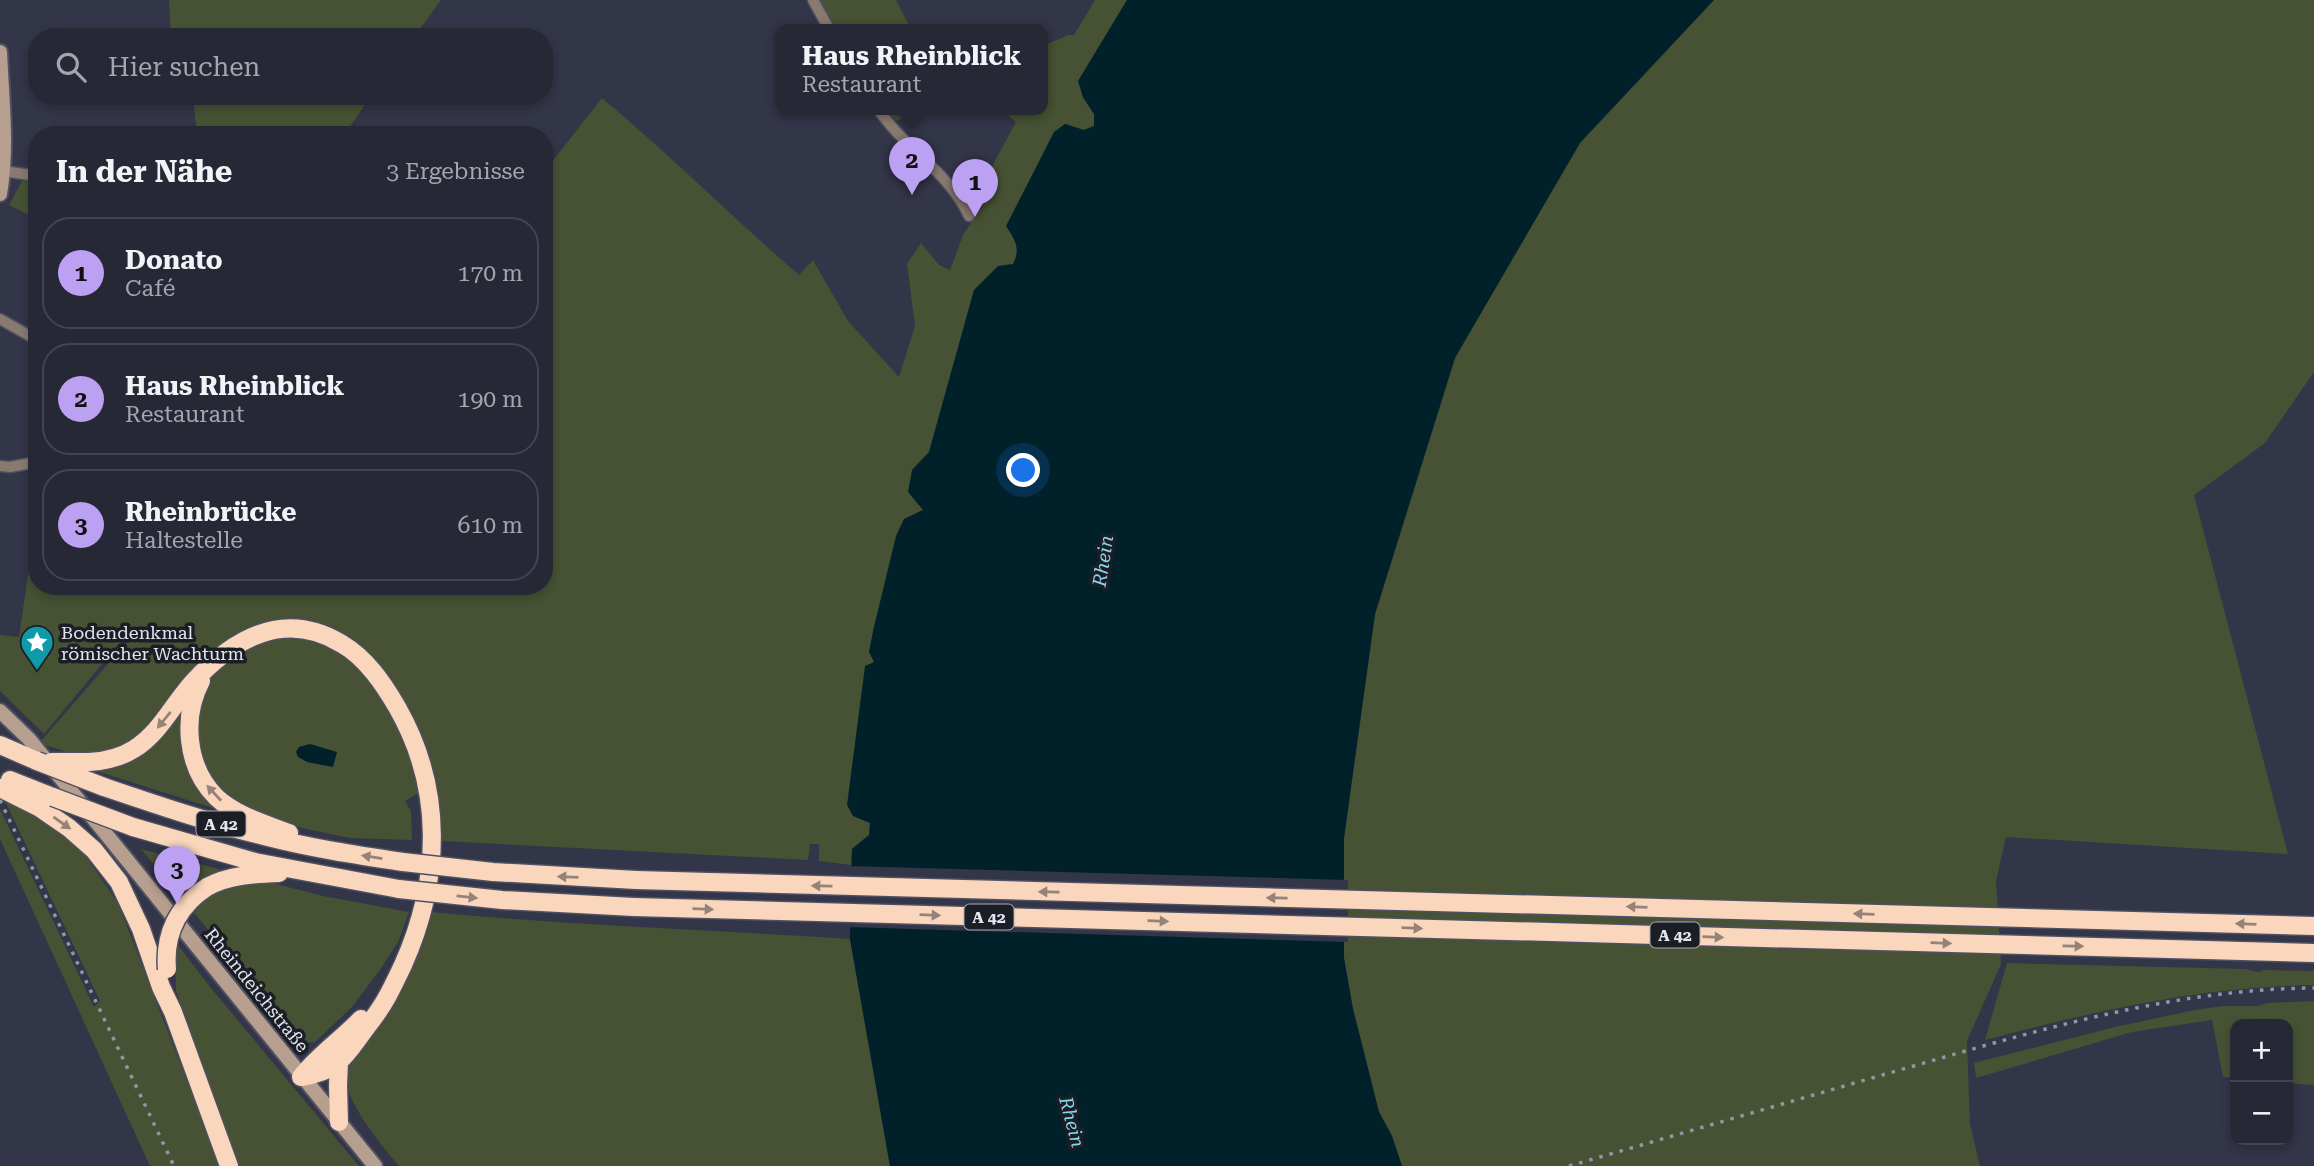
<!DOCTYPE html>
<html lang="de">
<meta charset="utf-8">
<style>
:root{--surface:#262836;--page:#2e303e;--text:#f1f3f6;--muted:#a4a6ad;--line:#424451;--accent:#bca0f2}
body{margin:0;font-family:"Roboto Serif",serif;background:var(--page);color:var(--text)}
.controls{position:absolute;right:21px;bottom:21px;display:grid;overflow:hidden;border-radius:14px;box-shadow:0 4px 10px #0003}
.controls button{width:63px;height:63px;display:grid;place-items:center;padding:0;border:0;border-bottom:2px solid var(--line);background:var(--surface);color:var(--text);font:35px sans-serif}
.you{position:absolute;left:1024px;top:471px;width:24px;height:24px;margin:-18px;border:5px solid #fff;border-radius:50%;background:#1a73e8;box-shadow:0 0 0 10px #1a73e833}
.badge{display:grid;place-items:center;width:46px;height:46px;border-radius:50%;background:var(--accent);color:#111;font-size:23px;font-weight:700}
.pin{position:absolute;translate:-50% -58px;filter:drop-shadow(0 2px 4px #0008)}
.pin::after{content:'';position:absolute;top:37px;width:24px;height:21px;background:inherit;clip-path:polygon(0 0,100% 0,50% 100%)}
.popup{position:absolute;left:775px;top:24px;width:273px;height:91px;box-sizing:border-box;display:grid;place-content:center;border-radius:14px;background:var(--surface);filter:drop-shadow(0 2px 5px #0005);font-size:23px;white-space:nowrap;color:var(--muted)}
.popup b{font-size:26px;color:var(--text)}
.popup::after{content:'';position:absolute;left:50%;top:100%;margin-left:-14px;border:14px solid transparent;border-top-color:var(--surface)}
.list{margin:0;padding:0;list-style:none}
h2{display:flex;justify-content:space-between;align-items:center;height:91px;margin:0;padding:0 28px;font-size:30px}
h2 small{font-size:23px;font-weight:400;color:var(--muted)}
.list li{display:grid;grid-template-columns:46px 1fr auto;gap:21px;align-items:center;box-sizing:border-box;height:112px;margin:0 14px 14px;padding:0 14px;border:2px solid var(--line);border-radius:28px}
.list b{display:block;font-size:26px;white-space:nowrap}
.list p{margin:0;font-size:23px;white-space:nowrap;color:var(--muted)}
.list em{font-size:23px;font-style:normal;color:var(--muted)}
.icon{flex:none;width:38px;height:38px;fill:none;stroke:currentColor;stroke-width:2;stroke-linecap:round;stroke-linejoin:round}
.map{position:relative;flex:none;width:2314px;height:1166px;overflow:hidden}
.search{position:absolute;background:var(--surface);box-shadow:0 4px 10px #0003;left:28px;top:28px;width:525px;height:77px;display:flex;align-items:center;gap:18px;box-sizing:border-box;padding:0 24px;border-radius:28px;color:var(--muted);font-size:26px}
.panel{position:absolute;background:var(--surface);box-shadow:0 4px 10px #0003;left:28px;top:126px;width:525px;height:469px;border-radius:28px}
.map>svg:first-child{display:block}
.green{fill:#465233}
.water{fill:#00212a}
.pier{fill:#333548}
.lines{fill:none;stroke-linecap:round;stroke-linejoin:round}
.street-casing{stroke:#4f5163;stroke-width:13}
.secondary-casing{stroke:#4f5163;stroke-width:18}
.highway-casing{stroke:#4f5163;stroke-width:21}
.street{stroke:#887a6f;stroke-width:10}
.secondary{stroke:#b69f8f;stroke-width:14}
.highway{stroke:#f9d6bc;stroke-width:18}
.rail{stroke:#9395a5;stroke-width:3.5;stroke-dasharray:3.5 7;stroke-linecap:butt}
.highway-bridge-casing{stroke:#4f5163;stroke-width:21;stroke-linecap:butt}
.highway-bridge{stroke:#f9d6bc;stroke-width:18}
.oneway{fill:#968378}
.labels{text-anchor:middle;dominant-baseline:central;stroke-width:7;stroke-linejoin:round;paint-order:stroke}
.shield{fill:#1c1e26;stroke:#a7a9b3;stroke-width:2}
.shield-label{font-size:16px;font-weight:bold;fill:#e2e4f0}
.poi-label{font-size:18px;fill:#e2e4f0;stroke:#1c1e26;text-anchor:start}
.street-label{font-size:18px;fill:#e2e4f0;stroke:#1c1e26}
.water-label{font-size:19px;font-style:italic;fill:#89d5ed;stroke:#1c1e26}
</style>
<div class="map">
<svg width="2314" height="1166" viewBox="0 0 2314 1166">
<rect width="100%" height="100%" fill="#333548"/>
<path class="green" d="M169,0H441L414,37H171Z
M819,0H896L911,29H834Z
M1095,0H1127L1079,81L1083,98L1094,114V126L1084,130L1065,124L1015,239L1018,254L1013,265L974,290L929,452L912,470L923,510L904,519L874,662L853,816L870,823L869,835L852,849L851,865L819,861V844H810L808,860L441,841L436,792H420L405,801L411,811L412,840L350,838L222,811L93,770L79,756L39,743L135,633L132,628L44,734L0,691V635L19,637L37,512V586H544V172L602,98C670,155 732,217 799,275L813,260L848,321L899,377L915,326L907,264L921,243L939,265L950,270L963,235L986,200L977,194L1016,122L1000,109H1043V46L1068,35H1074Z
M1708,0H2314V372L2265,443L2194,495L2288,854L2006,837L1996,881L2001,964L1967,1041L1970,1124L1980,1166H1402L1392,1136L1379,1112L1353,1009L1344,958V838L1375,614L1456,354L1583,134Z
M193,96H371L344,135H197Z
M883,109H923L896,121L887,116Z
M22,181L37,183V219L9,205Z
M5,801L35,815L83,852L118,903L220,1166H150L0,839V809L94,1007L100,1001Z
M141,849L323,896L409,912L399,940L382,967L352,1007L315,1042L302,1043Z
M430,912C570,925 710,930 850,939L890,1166H399C375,1137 351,1109 342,1072Z
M177,944L211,988L359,1166H239L176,991L175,963Z
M2007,963L2245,969L2259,972L2263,970L2314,971V985C2199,987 2096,1011 1985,1040Z
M2314,1001V1085L2288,1083V1024H2235V1078L2223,1077L2212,1020L2132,1032L1976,1078L1974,1063L2115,1027L2195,1010L2223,1006H2259L2267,1003Z"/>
<path class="water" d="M1127,0H1714L1580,143L1455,358L1375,614L1344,838V958L1353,1009L1379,1112L1392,1136L1402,1166H890L850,939L852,849L869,835L870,823L853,816L847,805L865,666L874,662L869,652L873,631L896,536L904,519L923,510L908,492L912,470L929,452L974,290L998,266L1013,264C1021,248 1015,240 1006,226L1054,132L1065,124L1084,130L1094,126V114L1083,97L1078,81Z
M310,744L337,752L333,767L307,762L298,757L296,752L299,747Z"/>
<path class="pier" d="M848,866L1348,880V942L846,927Z"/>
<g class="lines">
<defs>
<path id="street" d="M813,0L829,29
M878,109C904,148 950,173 969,216
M4,171L37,176
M0,319L37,340
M0,466L10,467L37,462"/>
<path id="secondary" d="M0,52C2,99 8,147 0,194
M0,711L29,739L375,1166"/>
<path id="highway" d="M201,681C182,717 186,767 216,797C235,815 265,824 289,833
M0,745L37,761
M89,762C106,761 120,758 134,749C160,733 173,704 193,682C234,638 285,609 342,644C366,658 383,683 397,707C444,789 441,880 403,965C391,990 386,1002 369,1024C346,1054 341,1071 301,1077
M10,780L53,797
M104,787C157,805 210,823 264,836C310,848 356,855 403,862
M0,788L40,808L69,828L94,850L119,882L141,929L161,987L173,1012L229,1166
M133,827L255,862L399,889
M636,880L2314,926
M207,887C229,875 254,874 279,873
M634,907L2314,953
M339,1062L338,1086L339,1122
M301,1077C318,1055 342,1039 361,1019"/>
</defs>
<use href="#street" class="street-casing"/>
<use href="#secondary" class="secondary-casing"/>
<use href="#highway" class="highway-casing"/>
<use href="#street" class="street"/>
<use href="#secondary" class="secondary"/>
<use href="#highway" class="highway"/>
<path class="rail" d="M0,800L174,1166
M1569,1166C1683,1133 1796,1100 1910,1067C2042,1029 2175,989 2314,988"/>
<defs>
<path id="highway-bridge" d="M37,761L104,787
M51,762H89
M53,797L133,827
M403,862L493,872L636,880
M399,889L502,900L634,907
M167,969C164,934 178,906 207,887"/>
</defs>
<use href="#highway-bridge" class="highway-bridge-casing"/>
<use href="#highway-bridge" class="highway-bridge"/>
</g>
<defs><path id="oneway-solid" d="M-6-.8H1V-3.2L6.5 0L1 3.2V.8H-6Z" transform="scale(1.75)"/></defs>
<g class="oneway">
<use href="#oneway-solid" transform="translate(164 720) rotate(129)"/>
<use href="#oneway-solid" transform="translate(214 793) rotate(-133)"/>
<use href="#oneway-solid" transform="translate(62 823) rotate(35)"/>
<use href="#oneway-solid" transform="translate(372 857) rotate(-171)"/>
<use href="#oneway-solid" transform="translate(568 877) rotate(-178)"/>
<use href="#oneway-solid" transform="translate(822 886) rotate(-179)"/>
<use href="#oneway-solid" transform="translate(1049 892) rotate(-179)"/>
<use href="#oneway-solid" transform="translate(467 897) rotate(6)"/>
<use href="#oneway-solid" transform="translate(1277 898) rotate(-179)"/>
<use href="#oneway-solid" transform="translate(1637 907) rotate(-178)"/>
<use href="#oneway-solid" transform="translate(703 909) rotate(2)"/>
<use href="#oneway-solid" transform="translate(1864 914) rotate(-178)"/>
<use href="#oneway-solid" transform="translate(930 915) rotate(2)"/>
<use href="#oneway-solid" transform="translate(1158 921) rotate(2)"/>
<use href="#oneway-solid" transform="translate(2246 924) rotate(-178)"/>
<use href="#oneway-solid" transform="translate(1412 928) rotate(2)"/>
<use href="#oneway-solid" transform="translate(1713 937) rotate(2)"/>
<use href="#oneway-solid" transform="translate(1941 943) rotate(2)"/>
<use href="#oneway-solid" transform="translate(2073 946) rotate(1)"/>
</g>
<defs>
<symbol id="sight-pin" viewBox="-11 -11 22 30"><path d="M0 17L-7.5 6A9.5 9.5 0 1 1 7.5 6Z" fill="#0f9aa8" stroke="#1c1e26"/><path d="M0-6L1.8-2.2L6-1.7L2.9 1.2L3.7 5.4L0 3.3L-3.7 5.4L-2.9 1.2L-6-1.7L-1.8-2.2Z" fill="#fff"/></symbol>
</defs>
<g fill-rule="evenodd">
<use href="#sight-pin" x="18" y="623" width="38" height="52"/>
</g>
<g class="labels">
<g class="shield">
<rect x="196.5" y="811.5" width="49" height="25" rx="5"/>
<rect x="964.5" y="904.5" width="49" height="25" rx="5"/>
<rect x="1650.5" y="922.5" width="49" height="25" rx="5"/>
</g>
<g class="shield-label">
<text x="221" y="824">A 42</text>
<text x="989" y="917">A 42</text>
<text x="1675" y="935">A 42</text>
</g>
<g class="poi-label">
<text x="61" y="632">Bodendenkmal<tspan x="61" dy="21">römischer Wachturm</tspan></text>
</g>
<g class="street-label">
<text transform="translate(257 990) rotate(51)">Rheindeichstraße</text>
</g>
<g class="water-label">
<text transform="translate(1103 561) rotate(-81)">Rhein</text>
<text transform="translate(1072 1122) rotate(75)">Rhein</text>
</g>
</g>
</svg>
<div class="controls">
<button>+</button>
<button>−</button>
</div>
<div class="you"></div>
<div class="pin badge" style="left:975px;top:217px">1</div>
<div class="pin badge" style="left:912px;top:195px">2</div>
<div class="popup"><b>Haus Rheinblick</b>Restaurant</div>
<div class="pin badge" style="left:177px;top:904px">3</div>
<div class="search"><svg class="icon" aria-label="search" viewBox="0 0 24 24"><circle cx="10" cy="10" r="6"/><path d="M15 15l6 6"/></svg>Hier suchen</div>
<section class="panel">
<h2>In der Nähe<small>3 Ergebnisse</small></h2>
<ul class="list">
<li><span class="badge">1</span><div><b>Donato</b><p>Café</p></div><em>170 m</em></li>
<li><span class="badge">2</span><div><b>Haus Rheinblick</b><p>Restaurant</p></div><em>190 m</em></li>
<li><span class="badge">3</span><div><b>Rheinbrücke</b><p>Haltestelle</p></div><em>610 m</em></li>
</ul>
</section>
</div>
